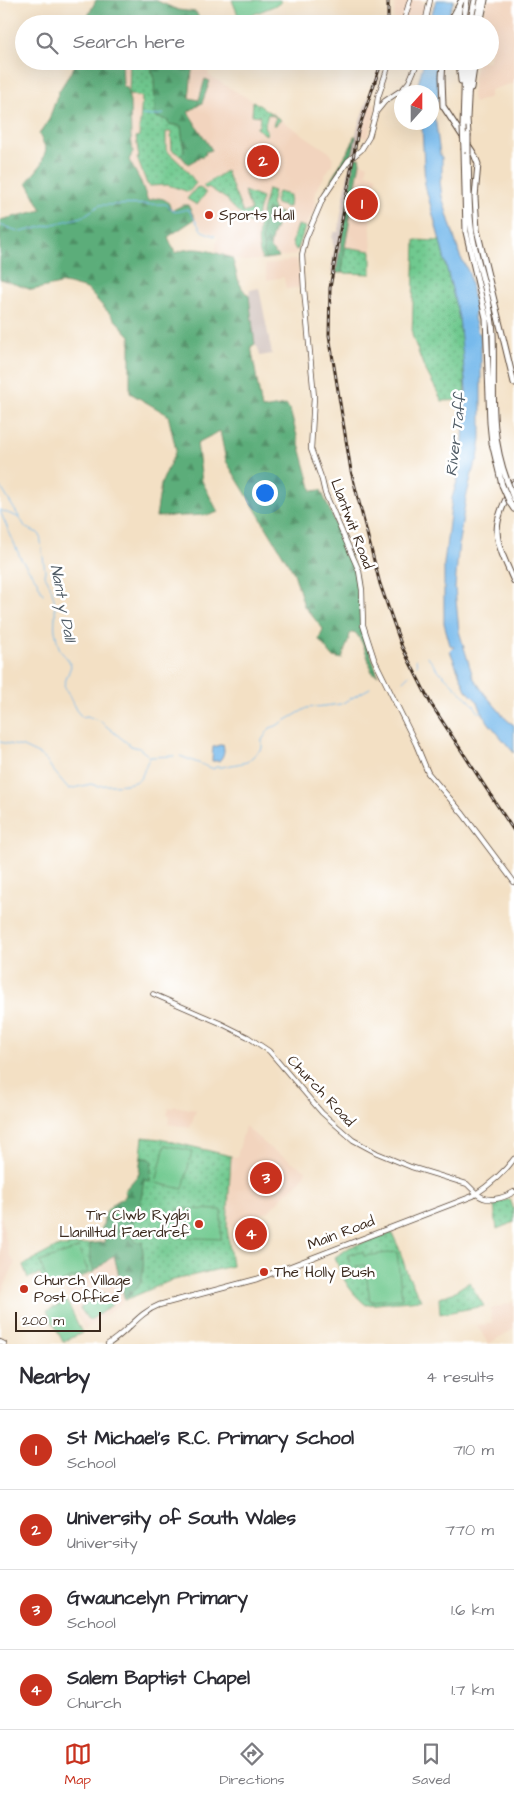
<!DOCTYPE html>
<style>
:root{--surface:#fff;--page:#f2f2f3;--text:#2b2b33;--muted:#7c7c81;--line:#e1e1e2;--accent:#c8321e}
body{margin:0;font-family:"Architects Daughter",sans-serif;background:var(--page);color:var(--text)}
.compass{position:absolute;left:394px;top:85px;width:45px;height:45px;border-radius:50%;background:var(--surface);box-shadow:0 5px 20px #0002;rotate:21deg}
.scale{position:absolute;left:15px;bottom:12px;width:86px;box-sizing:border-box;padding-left:5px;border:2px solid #3b2a1e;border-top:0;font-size:14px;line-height:18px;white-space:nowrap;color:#3b2a1e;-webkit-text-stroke:4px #fff;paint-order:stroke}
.you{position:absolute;left:264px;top:492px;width:18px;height:18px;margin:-12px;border:4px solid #fff;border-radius:50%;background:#1a73e8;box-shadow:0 0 0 8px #1a73e833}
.badge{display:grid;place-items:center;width:32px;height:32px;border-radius:50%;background:var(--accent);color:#fff;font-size:16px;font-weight:700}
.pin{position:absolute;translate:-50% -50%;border:2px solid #fff;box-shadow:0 1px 5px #0006}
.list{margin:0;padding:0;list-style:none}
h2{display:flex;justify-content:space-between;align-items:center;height:65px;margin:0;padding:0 20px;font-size:21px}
h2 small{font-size:16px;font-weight:400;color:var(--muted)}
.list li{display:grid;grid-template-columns:32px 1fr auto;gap:15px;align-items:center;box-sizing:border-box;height:80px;padding:0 20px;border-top:1px solid var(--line)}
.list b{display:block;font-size:19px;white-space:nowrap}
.list p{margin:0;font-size:16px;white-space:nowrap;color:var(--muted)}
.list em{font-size:16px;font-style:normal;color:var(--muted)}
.icon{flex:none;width:28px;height:28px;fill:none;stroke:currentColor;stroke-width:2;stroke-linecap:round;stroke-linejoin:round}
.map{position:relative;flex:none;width:514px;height:1344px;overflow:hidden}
.search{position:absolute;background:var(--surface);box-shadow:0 5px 20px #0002;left:15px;right:15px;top:15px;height:55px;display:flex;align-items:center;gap:12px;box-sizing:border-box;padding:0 18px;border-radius:28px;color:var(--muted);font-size:19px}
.sheet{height:385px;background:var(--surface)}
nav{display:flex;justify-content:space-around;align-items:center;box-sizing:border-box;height:70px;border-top:1px solid var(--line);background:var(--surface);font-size:14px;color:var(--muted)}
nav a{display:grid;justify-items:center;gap:2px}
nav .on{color:var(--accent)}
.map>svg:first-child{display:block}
.built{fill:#f2d4be}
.industrial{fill:#cfc0ba}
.green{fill:url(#green-dots);stroke:#567a56}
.forest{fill:url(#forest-firs);stroke:#4c6c4c}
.pitch{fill:#70c98f;stroke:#567a56}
.water{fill:#77baec;stroke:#597285}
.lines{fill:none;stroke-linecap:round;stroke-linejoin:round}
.stream{stroke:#77baec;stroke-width:1}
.tertiary-casing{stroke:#574537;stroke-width:5.5}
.secondary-casing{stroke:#574537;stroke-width:6}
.primary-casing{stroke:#574537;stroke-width:7}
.trunk-casing{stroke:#574537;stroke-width:7}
.tertiary{stroke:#fff;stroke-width:4}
.secondary{stroke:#fff;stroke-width:4.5}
.primary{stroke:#fff;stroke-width:5}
.trunk{stroke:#fff;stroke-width:5}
.rail-casing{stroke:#3b2a1e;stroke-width:3}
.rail{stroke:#fff;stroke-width:1;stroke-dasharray:4;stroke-linecap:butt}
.trunk-bridge-casing{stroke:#574537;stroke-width:7;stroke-linecap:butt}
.trunk-bridge{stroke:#fff;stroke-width:5}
.poi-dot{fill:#c8321e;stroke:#fff;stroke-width:2}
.labels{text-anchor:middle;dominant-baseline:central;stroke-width:5;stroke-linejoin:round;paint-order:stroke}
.poi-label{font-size:15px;fill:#3b2a1e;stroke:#fff;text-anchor:start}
.street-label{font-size:15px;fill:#3b2a1e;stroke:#fff}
.water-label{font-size:16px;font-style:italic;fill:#505c66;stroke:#fff}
</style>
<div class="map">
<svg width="514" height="1344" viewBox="0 0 514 1344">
<defs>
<pattern id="green-dots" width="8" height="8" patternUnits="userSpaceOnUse" patternTransform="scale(1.25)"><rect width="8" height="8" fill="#70c98f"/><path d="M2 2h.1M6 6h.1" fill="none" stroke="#5da374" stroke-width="1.8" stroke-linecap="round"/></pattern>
<pattern id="forest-firs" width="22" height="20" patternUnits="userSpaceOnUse" patternTransform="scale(1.25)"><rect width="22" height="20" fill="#5cad7a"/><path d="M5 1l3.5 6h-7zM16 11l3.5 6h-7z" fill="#4d8d63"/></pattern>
</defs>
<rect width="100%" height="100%" fill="#fff"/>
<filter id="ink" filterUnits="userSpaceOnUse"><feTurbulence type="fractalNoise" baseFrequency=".02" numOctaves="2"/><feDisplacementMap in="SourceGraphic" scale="10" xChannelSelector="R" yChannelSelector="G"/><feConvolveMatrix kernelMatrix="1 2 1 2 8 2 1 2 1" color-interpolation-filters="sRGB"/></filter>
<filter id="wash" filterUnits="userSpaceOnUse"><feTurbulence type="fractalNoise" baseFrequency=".0096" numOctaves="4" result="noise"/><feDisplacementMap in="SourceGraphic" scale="20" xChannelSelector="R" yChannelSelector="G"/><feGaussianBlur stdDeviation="1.12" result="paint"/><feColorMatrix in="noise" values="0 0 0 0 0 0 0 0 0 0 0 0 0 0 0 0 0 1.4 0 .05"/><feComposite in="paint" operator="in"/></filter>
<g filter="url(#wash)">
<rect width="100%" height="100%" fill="#f3e0c4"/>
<path class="built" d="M395,0H422L423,4L431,5L427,24H393Z
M487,0H514V84H510L490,90V97L474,103L472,96L476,61H490V24H482Z
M122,61H152L151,69L167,120L188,164L206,154L188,112L196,108L210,81L206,79L199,100L189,98L193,62L209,73L208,75L251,100L329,152L333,157L332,164L316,190L314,211L307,223L299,250L294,255L249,261H242L215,252L218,236L203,229L192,214L180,206L171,209L170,205L163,199H153L148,201L141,182L129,160L133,152L131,137L130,102L127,88L123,87Z
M370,102L375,104L374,117L367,138L360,136Z
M360,162L368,165L366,173L377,176L370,216L372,251L345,247Z
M297,259L302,287L286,289L284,277L267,280L265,265Z
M174,1106L196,1110L190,1128L168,1124L170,1115H167L169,1107L173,1108Z
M245,1126L271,1149L306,1170L301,1181L287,1192L269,1211L259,1215L258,1225L227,1227L231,1156L237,1157Z
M0,1212L9,1254L15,1263L0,1296Z
M114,1254L125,1300L94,1324L84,1330L62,1284L94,1272Z
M514,1302V1329L488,1344L477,1325L492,1323L490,1309Z"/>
<path class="industrial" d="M368,97L371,99L356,152L352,155L357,129Z
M355,158L336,273L331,272L334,249L332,237L334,232H338L350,162Z
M259,288L272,354L260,356L258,348L255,345L249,296L250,290Z"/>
<path class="green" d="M130,61H152V72L154,75L156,117L167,120L169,124L181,126L184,151L180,155L172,150L171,132H166V150L184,167L196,183L189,192L168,185L150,186L147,184L137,158H139L136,137L139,136L142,97L129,94Z
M253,101L281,120L277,123L276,125H273L276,117L268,114L264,128L267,129L266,135L256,128L259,126L260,116L252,115Z
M226,171L243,213L251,210L244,191L262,198L255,223L253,224L249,223L229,203L228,200L208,187L206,189L203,186Z
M199,187L206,193L197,205L187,199L196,188Z
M268,189L274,191L271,205L275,210H267C260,232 261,237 265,259H262C253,235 263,212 268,189Z
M278,192L290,195L289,207H286L276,204L275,200Z
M298,225L305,227L298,249L296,250L292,243Z
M415,240L440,241L459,318L464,363L465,400L442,401L423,365L412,335Z
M345,247L371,251V274L342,273Z
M143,1137L160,1139L231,1156L227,1227L232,1266L170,1281L125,1300L114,1254L94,1272L46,1290L40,1274L28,1278L23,1265L57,1247L105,1242L101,1227L124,1198L139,1174Z
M510,1199L514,1211V1222L497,1229L494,1206L488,1205Z
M392,1233L399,1248L407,1273L421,1300L366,1305C348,1290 342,1278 335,1257L350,1247Z
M469,1282L484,1306L440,1314L439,1298L452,1293Z"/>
<path class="forest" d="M96,0H155L178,10L196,12L202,24H84Z
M75,61H122L123,86L127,88L130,102L131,137L133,152L129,160L141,182L148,201C158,196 168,197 171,209L173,210L183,205H188L195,219L168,237L175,253C195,244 213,252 232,258C237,272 237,286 249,296L255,345L251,346L262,409L286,405L290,410L312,491L321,490L356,571L359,589L361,625L378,675L372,673C370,663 362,637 354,632L350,634C349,643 344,649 342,659L333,657L319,640L323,629L304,606L294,573L226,461L220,431L197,443L202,481L218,512L210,515L156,517L161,484L176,450L168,415L130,393V336L87,289L65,283L32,290L0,279V220L42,210L27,182L41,165L46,149L39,134L48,122L59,91L74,67Z
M152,61L193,62L189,98L199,100L205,79L210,81L202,103L188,112L212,150L205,152L206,154L188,164L180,155L184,151L181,126L169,124L167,120L156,117L155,114L154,75L152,72Z
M354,136H356L352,155L347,159L324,192L352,144Z
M355,158H359L360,162L345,247L342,273H336Z
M270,210L281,213L272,237L270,248L279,257L265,259C261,239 260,230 267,210Z
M141,1157L152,1160L150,1181L144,1180L139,1210L132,1224L135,1242H142C143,1252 146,1278 138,1287C136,1289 134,1290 132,1292L131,1295L124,1297L114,1255L94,1272L90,1258V1244L105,1242C102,1226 101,1212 116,1202C121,1199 123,1199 126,1194L124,1191L139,1174Z"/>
<path class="pitch" d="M232,0H280L281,3L240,20Z
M165,1145L192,1151L183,1189L156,1183Z
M177,1209L221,1210V1239L176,1237Z
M79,1248L88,1272L49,1286L40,1262Z
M363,1252L364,1256L397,1252L402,1299L370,1301L365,1265L350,1267L348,1254Z
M103,1292L112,1305L89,1321L80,1308Z
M67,1301L82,1333L63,1342L47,1311Z"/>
<path class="water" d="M436,0H454L445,24H429Z
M424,61H440L438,97L437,102L432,104V92H416Z
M432,110L436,124L440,155L442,157V174L440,181L442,197L460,256L469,273L475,307L474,318L478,333H480L481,347V439L478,459L474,466L466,498L459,541L455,588L456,600L459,631L473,677L484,693L507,720L514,725V753L488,722L481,710L478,702L466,690L450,651L454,647L450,645L444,623V564L452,498L458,478L462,456L466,390L459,318L440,241L425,185L422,128L419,125L420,123L432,122Z
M223,744C225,751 224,756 219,761H212L213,747Z"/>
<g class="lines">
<path class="stream" d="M142,115L153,116L164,114
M0,225L21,232L82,217L100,205L166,204L175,212L188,209L202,231L215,236
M0,486L26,528L38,533L40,535L45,571L44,575C50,582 55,598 55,608C56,617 53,626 56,635C57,641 59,650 63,654C67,658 69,660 71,666L64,685L76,710L82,717L87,716L100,721L131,746L139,748L150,757L174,756
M0,510L20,518
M0,511L21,559L37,581L43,594
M427,656L436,668L474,705L479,713L482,711
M416,659L417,665
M403,681L409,675
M0,742L23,747L40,755L47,761L52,769L69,789L91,784L97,786C108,784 137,787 142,776C145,769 146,763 150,757
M180,756L214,769L215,767H222L247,762L262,748V740L270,728L276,726L307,708L341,704L370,688"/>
</g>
</g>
<g filter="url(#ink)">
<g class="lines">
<defs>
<path id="tertiary" d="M153,994L220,1023L248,1037L269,1051L322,1113L353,1140L377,1153L411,1167L467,1184L477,1194"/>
<path id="secondary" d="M403,24L410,0
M425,24L430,0
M390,61L378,97L376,112L369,137L361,150L348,161L323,198L306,238L302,255L304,289L314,397L311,449L322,480L325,493L359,571L362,590L363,625L374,659L416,744L428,773L463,814L514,882
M376,112L385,101L403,89L409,82L418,61
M477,1194C487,1203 502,1199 514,1192
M0,1342L4,1344
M108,1344C127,1333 138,1313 159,1305L257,1279L473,1196C488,1186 503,1174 514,1159"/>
<path id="primary" d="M449,24L462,0
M463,24L467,0
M443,61L442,77L443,106L474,154L478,164L475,197L477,230L514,383
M514,483C490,529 493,535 514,581"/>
<path id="trunk" d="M457,24L460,3
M470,24L475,0
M476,24L481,0
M480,24L485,0
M459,61L461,81
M471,88L475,61
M463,127L465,61
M468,135L467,118L470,61
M464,150L466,232L486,318L490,423L492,443L502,485
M468,154C469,180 468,208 472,234C478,267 491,300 493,334C495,387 488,430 507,481
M510,503L514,509"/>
</defs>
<use href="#tertiary" class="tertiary-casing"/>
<use href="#secondary" class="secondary-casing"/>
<use href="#primary" class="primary-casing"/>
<use href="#trunk" class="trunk-casing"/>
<use href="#tertiary" class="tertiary"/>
<use href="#secondary" class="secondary"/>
<use href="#primary" class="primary"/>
<use href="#trunk" class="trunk"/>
<defs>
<path id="rail" d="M388,0V24
M382,61L358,131L330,288L329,335L351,471L380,584L402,647L431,704L514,831"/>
</defs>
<use href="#rail" class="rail-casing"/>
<use href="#rail" class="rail"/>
<defs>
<path id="trunk-bridge" d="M463,127L464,150
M468,154V135
M507,481L514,499
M502,485L510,503"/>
</defs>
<use href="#trunk-bridge" class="trunk-bridge-casing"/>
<use href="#trunk-bridge" class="trunk-bridge"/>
</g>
</g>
<g class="poi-dot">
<circle cx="209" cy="215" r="5"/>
<circle cx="199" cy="1224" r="5"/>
<circle cx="264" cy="1272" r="5"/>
<circle cx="24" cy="1289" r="5"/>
</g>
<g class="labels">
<g class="poi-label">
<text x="219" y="215">Sports Hall</text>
<text x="189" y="1215" text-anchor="end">Tir Clwb Rygbi<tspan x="189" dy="17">Llanilltud Faerdref</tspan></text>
<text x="274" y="1272">The Holly Bush</text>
<text x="34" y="1280">Church Village<tspan x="34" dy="17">Post Office</tspan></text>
</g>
<g class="street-label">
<text transform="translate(352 524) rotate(69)">Llantwit Road</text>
<text transform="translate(321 1091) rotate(47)">Church Road</text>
<text transform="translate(341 1233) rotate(-21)">Main Road</text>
</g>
<g class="water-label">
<text transform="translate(456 435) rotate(-83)">River Taff</text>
<text transform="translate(63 603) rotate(79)">Nant y Dall</text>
</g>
</g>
</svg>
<svg class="compass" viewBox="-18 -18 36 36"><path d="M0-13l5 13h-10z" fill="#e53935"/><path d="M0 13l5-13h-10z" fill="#7c7c81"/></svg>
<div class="scale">200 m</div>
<div class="you"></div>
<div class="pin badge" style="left:362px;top:204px">1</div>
<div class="pin badge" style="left:263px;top:161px">2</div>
<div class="pin badge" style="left:266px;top:1178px">3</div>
<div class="pin badge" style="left:251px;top:1234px">4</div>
<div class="search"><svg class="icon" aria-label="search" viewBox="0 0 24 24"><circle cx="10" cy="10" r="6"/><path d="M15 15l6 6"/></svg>Search here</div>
</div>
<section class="sheet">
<h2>Nearby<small>4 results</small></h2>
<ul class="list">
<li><span class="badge">1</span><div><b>St Michael's R.C. Primary School</b><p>School</p></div><em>710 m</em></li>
<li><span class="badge">2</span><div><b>University of South Wales</b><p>University</p></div><em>770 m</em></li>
<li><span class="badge">3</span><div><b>Gwauncelyn Primary</b><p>School</p></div><em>1.6 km</em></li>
<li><span class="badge">4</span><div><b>Salem Baptist Chapel</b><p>Church</p></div><em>1.7 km</em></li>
</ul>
</section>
<nav>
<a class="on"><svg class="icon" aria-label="map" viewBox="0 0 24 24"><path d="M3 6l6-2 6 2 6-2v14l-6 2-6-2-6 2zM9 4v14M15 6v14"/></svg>Map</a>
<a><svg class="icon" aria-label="directions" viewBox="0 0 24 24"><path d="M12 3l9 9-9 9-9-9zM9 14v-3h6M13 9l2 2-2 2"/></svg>Directions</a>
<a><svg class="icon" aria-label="saved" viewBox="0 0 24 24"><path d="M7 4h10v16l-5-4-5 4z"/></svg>Saved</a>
</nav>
